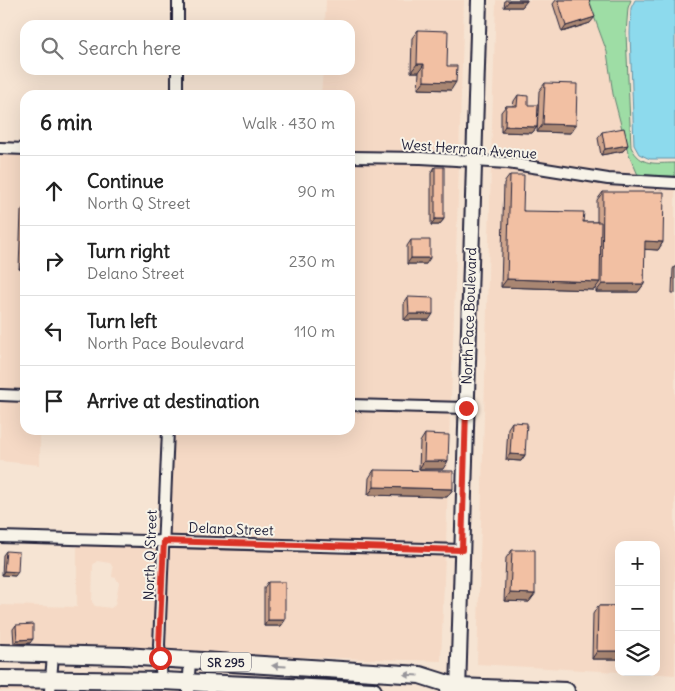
<!DOCTYPE html>
<meta charset="utf-8">
<style>
:root{--surface:#fff;--page:#f2f2f2;--text:#222;--muted:#767676;--line:#e0e0e0}
body{margin:0;font-family:Delius,sans-serif;background:var(--page);color:var(--text)}
.controls{position:absolute;right:15px;bottom:15px;display:grid;overflow:hidden;border-radius:10px;box-shadow:0 5px 20px #0002}
.controls button{width:45px;height:45px;display:grid;place-items:center;padding:0;border:0;border-bottom:1px solid var(--line);background:var(--surface);color:var(--text);font:25px sans-serif}
.stop{position:absolute;width:15px;height:15px;margin:-11px;border:4px solid #d93025;border-radius:50%;background:#fff}
.stop.end{background:#d93025;border-color:#fff;box-shadow:0 1px 5px #0008}
.list{margin:0;padding:0;list-style:none}
h2{display:flex;justify-content:space-between;align-items:center;height:65px;margin:0;padding:0 20px;font-size:21px}
h2 small{font-size:16px;font-weight:400;color:var(--muted)}
.list li{display:grid;grid-template-columns:32px 1fr auto;gap:15px;align-items:center;box-sizing:border-box;height:70px;padding:0 20px;border-top:1px solid var(--line)}
.list b{display:block;font-size:19px;white-space:nowrap}
.list p{margin:0;font-size:16px;white-space:nowrap;color:var(--muted)}
.list em{font-size:16px;font-style:normal;color:var(--muted)}
.icon{flex:none;width:28px;height:28px;fill:none;stroke:currentColor;stroke-width:2;stroke-linecap:round;stroke-linejoin:round}
.map{position:relative;flex:none;width:675px;height:691px;overflow:hidden}
.search{position:absolute;background:var(--surface);box-shadow:0 5px 20px #0002;left:20px;top:20px;width:335px;height:55px;display:flex;align-items:center;gap:12px;box-sizing:border-box;padding:0 18px;border-radius:15px;color:var(--muted);font-size:19px}
.panel{position:absolute;background:var(--surface);box-shadow:0 5px 20px #0002;left:20px;top:90px;width:335px;height:345px;border-radius:15px}
.map>svg:first-child{display:block}
.built{fill:#f5d9c5;fill-rule:evenodd}
.green{fill:#9edda5;stroke:#608070}
.water{fill:#8ddaed;stroke:#6290a6}
.lines{fill:none;stroke-linecap:round;stroke-linejoin:round}
.minor-casing{stroke:#22223b;stroke-width:14}
.secondary-casing{stroke:#22223b;stroke-width:18}
.primary-casing{stroke:#22223b;stroke-width:20}
.minor{stroke:#f7f3e8;stroke-width:10}
.secondary{stroke:#f7f3e8;stroke-width:14}
.primary{stroke:#f7f3e8;stroke-width:16}
.wall{fill:#d0a58c;stroke:#22223b}
.shaded-wall{fill:#a98672;stroke:#22223b}
.building{fill:#f2c0a3;stroke:#22223b}
.oneway{fill:#97959a}
.route{stroke:#d93025;stroke-width:6}
.labels{text-anchor:middle;dominant-baseline:central;stroke-width:4;stroke-linejoin:round;paint-order:stroke}
.shield{fill:#f7f3e8;stroke:#62616f;stroke-width:1}
.shield-label{font-size:12px;font-weight:bold;fill:#22223b}
.street-label{font-size:14px;fill:#22223b;stroke:#f7f3e8}
</style>
<div class="map">
<svg width="675" height="691" viewBox="0 0 675 691">
<rect width="100%" height="100%" fill="#f6e4d3"/>
<filter id="ink" filterUnits="userSpaceOnUse"><feTurbulence type="fractalNoise" baseFrequency=".02" numOctaves="2"/><feDisplacementMap in="SourceGraphic" scale="10" xChannelSelector="R" yChannelSelector="G"/><feConvolveMatrix kernelMatrix="1 2 1 2 8 2 1 2 1" color-interpolation-filters="sRGB"/></filter>
<g filter="url(#ink)">
<path class="built" d="M326,0H464L459,155L350,152V95H321L323,70H350V25H325Z
M496,0H588L607,52L613,94L628,152L638,175L675,176V178L609,174L519,159L491,157Z
M0,153L25,154V391L0,390Z
M350,162L459,165L451,402L350,400Z
M491,167L508,168L608,184L675,188V675L630,672H656V545H619V672L477,664Z
M0,400L25,401V430H40V465L0,461Z
M350,410L450,412L446,545L168,536L172,430H350Z
M77,544L160,546L156,653L0,648V605L77,607ZM97,561L110,563L113,568L112,577L116,578L119,583L115,605L111,608L95,606L92,602L93,565Z
M168,546L445,554L441,661L165,653Z
M0,685L47,686L46,691H0Z
M55,686L184,690L55,691Z"/>
<path class="green" d="M588,0H631L628,8L626,33L631,147C641,167 655,163 675,163V176L638,175L628,152L613,94L607,52Z"/>
<path class="water" d="M635,0H675V159H650L639,154L634,145L630,33L631,8Z"/>
<g class="lines">
<defs>
<path id="minor" d="M178,25V0
M177,95V70
M0,148L25,149
M350,157L421,158L508,163L608,179L675,183
M0,395L25,396
M350,405L466,408
M0,537L462,550
M162,681L159,645L168,430
M50,691L53,655
M188,691L190,660"/>
<path id="secondary" d="M458,691L479,0"/>
<path id="primary" d="M0,653L124,656L420,675L458,687
M0,679L162,681L373,691
M449,689L458,687L566,691"/>
</defs>
<use href="#minor" class="minor-casing"/>
<use href="#secondary" class="secondary-casing"/>
<use href="#primary" class="primary-casing"/>
<use href="#minor" class="minor"/>
<use href="#secondary" class="secondary"/>
<use href="#primary" class="primary"/>
</g>
<path class="wall" d="M505,0H527L522,7H504Z
M556,0H589L590,23L562,32L553,4Z
M418,30L447,66L451,90L418,89L419,72H411L412,38Z
M545,83L570,133L537,132L539,91Z
M518,95L528,105L537,127L532,133L501,132V112L506,106H513L514,101Z
M602,132L628,145L623,151L601,155L598,138Z
M435,167L444,219L439,225H431V173Z
M510,175L523,211L583,222H597V200L603,192L663,242L658,250L644,249V284L638,292H596V287L594,290L501,287L504,183Z
M25,206V270L19,269L21,211Z
M411,240L426,264H407V246Z
M675,266V293H672L673,269Z
M408,297L429,320H404V303Z
M512,422L525,455L521,461L506,460L508,428Z
M425,434L443,469H419L420,442Z
M374,470L453,489L447,497L368,495L369,478Z
M512,550L535,594L529,602L504,601L506,558Z
M6,551L15,576L2,575L3,555Z
M268,582L285,620L281,626H264V588Z
M598,606H619V658L618,659H592L593,614Z
M16,625L30,643L14,644L13,629Z"/>
<path class="shaded-wall" d="M509,1H527L522,7H504Z
M595,17L590,23L562,32L566,26Z
M417,64H424L419,72H411Z
M424,81L456,82L451,90L418,89Z
M543,124L576,125L570,133L537,132Z
M505,126L537,127L532,133L501,132Z
M628,145L623,151L601,155L605,149Z
M435,219H444L439,225H431Z
M645,241L663,242L658,250L639,249Z
M411,258H430L426,264H407Z
M25,261V270L19,269Z
M507,279L600,282L594,290L501,287Z
M602,284H644L638,292H596Z
M409,314H433L429,320H404Z
M510,454L525,455L521,461L506,460Z
M424,461H448L443,469H419Z
M374,487L453,489L447,497L368,495Z
M4,571L18,572L15,576L2,575Z
M510,593L535,594L529,602L504,601Z
M268,620H285L281,626H264Z
M33,639L30,643L14,644L17,640Z
M597,651H619V658L618,659H592Z"/>
<path class="building" d="M509,0H527V1H509Z
M558,0H589L595,17L566,26Z
M418,30L448,31L447,66H457L456,82L424,81V64H417Z
M545,83L577,84L576,125L543,124Z
M518,95L528,96V105H538L537,127L505,126L506,106H517Z
M624,128L628,145L605,149L602,132Z
M435,167H444V219H435Z
M510,175H524L523,211L584,212L583,222H601L600,282L507,279Z
M603,192H664L663,242L645,241L644,284H602Z
M411,240H430V258H411Z
M408,297L433,298V314H409Z
M512,422L527,423L525,455L510,454Z
M425,434L449,435L448,461H424Z
M374,470L453,471V489L374,487Z
M512,550H535V594L510,593Z
M6,551L19,552L18,572L4,571Z
M268,582H285V620H268Z
M598,606H619V651H597Z
M33,624V639L17,640L16,625Z"/>
<defs><path id="oneway-solid" d="M-6-.8H1V-3.2L6.5 0L1 3.2V.8H-6Z" transform="scale(1.25)"/></defs>
<g class="oneway">
<use href="#oneway-solid" transform="translate(279 666) rotate(-176)"/>
<use href="#oneway-solid" transform="translate(411 675) rotate(-176)"/>
</g>
</g>
<g class="lines" filter="url(#ink)">
<path class="route" d="M160,658L159,645L164,541L462,550L466,408"/>
</g>
<g class="labels">
<rect class="shield" x="201" y="652.5" width="50" height="19" rx="4"/>
<g class="shield-label">
<text x="226" y="662">SR 295</text>
</g>
<g class="street-label">
<text transform="translate(469 149) rotate(4)">West Herman Avenue</text>
<text transform="translate(469 316) rotate(-88)">North Pace Boulevard</text>
<text transform="translate(231 529) rotate(2)">Delano Street</text>
<text transform="translate(150 555) rotate(-88)">North Q Street</text>
</g>
</g>
</svg>
<div class="controls">
<button>+</button>
<button>−</button>
<button><svg class="icon" aria-label="layers" viewBox="0 0 24 24"><path d="M12 4l9 5-9 5-9-5zM3 14l9 5 9-5"/></svg></button>
</div>
<div class="stop" style="left:160px;top:658px"></div>
<div class="stop end" style="left:466px;top:408px"></div>
<div class="search"><svg class="icon" aria-label="search" viewBox="0 0 24 24"><circle cx="10" cy="10" r="6"/><path d="M15 15l6 6"/></svg>Search here</div>
<section class="panel">
<h2>6 min<small>Walk · 430 m</small></h2>
<ul class="list">
<li><svg class="icon" aria-label="ahead" viewBox="0 0 24 24"><path d="M12 20V5M6 11l6-6 6 6"/></svg><div><b>Continue</b><p>North Q Street</p></div><em>90 m</em></li>
<li><svg class="icon" aria-label="right" viewBox="0 0 24 24"><path d="M7 20v-9h11M14 6l5 5-5 5"/></svg><div><b>Turn right</b><p>Delano Street</p></div><em>230 m</em></li>
<li><svg class="icon" aria-label="left" viewBox="0 0 24 24"><path d="M17 20v-9H6M10 6l-5 5 5 5"/></svg><div><b>Turn left</b><p>North Pace Boulevard</p></div><em>110 m</em></li>
<li><svg class="icon" aria-label="arrive" viewBox="0 0 24 24"><path d="M6 21V4h12l-3 4 3 4H6"/></svg><div><b>Arrive at destination</b></div></li>
</ul>
</section>
</div>
